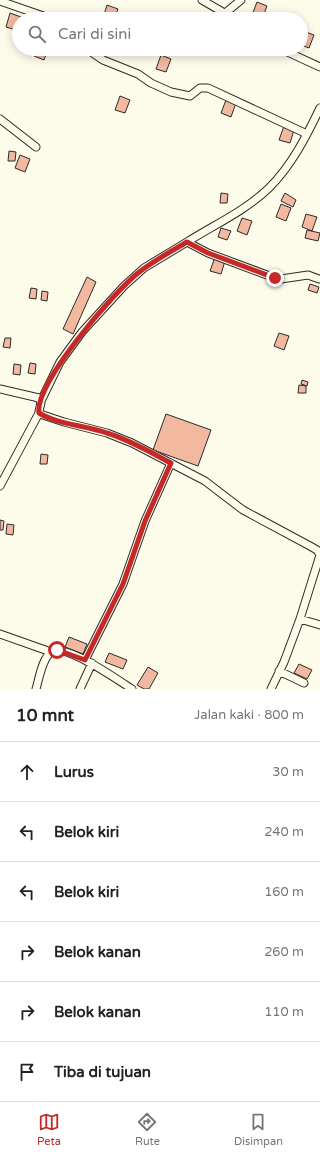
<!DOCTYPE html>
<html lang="id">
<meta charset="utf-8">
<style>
:root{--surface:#fff;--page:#f6f6f6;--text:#222;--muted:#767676;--line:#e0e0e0;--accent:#c62828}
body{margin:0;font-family:"Varela Round",sans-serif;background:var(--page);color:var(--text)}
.stop{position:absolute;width:12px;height:12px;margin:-9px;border:3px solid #c62828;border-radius:50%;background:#fff}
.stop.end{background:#c62828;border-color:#fff;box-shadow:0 1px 4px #0008}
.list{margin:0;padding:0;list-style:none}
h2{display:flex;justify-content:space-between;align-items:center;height:52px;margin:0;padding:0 16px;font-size:17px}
h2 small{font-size:13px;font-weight:400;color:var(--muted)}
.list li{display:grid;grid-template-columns:26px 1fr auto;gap:12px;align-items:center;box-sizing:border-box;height:60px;padding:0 16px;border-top:1px solid var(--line)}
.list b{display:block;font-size:15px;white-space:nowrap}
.list em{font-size:13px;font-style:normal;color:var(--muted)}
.icon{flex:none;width:22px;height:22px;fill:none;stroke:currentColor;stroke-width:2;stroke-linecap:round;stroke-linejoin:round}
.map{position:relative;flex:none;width:320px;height:689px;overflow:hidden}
.search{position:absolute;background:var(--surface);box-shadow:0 2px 10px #0003;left:12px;right:12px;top:12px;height:44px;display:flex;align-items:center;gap:10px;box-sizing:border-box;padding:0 14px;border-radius:22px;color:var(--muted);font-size:15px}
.sheet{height:412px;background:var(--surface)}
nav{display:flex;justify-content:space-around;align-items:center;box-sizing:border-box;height:56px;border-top:1px solid var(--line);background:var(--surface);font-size:11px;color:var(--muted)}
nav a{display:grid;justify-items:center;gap:2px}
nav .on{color:var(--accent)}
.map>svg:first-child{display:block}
.building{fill:#f2b8a0;stroke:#2b2b2b}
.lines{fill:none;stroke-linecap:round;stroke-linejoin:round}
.minor-casing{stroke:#2b2b2b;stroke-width:9}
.minor{stroke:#fdfbea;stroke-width:7}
.route{stroke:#c62828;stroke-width:5}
</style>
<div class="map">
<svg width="320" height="689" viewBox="0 0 320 689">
<rect width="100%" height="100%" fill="#fdfbea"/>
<path class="building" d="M257,2L267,6L262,19L252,15Z
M107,5L118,9L114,19L103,18Z
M10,13L21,17L16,30L6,27Z
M303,31L314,35L309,48L301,45Z
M37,49H48L44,60L34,56Z
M161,55L171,59L166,72L156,69Z
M120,96L130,100L125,113L115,110Z
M226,100L236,103L231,117L221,113Z
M284,126L294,130L290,143L279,140Z
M9,151L16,152L15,161H8Z
M20,155L30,159L25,172L15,168Z
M221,193L228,194L227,203H220Z
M285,193L296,200L293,207L281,201Z
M281,204L291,208L286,221L276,217Z
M306,214L317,217L312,231L302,227Z
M242,218L252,221L247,235L237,231Z
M221,228L231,231L227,240L218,237Z
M307,230L320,233L318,241L305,238Z
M215,257L225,261L221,274L210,271Z
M87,277L96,282L73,334L63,329Z
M310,284L319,287L317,293L308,290Z
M31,288L37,289L36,299L29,298Z
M42,291L48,292L47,301L41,300Z
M279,333L289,336L284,350L274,346Z
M5,338H11L10,348L3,347Z
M30,363L36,364L35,374L28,373Z
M14,364L21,365L20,375L13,374Z
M302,380L308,382L307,386L301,384Z
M299,385L306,386V393H298Z
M166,414L211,430L198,466L153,450Z
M41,454L48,455L47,464H40Z
M0,520L4,521L3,530H0Z
M7,524L14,525L13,535L6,534Z
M69,637L87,644L83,654L65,647Z
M109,653L127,660L123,669L105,662Z
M299,664L312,670L307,679L294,673Z
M148,667L158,673L149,689H144L137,685Z"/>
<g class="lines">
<defs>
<path id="minor" d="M202,0L221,11L228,19
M0,1L52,19
M224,14L241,0
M87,49L103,60L138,74L151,83L171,92L190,96L200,88H208L307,134
M281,49L320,67
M0,119L36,147
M187,242C214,225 245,211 269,188C292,165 306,137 320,108
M0,389L39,398L41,403L39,411L40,414L64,422L107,433L132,443L205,481L243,510L310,546L317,550L320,555
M41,401L60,362L82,332L124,286L144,268L187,242L208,253L275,278L281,279L308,275L319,279
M0,486L39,413
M300,619L320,625
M0,634L51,652
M85,660L123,584L145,521L171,463
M279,671L304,683
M36,689C39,679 42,659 51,652C65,642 119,681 132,689
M80,689L92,663
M271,689L284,662L300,619L320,555"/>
</defs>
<use href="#minor" class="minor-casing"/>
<use href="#minor" class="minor"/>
</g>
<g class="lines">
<path class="route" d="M57,650L85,660L123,584L145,521L171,463C150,452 130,440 107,433C85,425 59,425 39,413C34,384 114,292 138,273C153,261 170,252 187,242L208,253L275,278"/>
</g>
</svg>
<div class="stop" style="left:57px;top:650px"></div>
<div class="stop end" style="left:275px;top:278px"></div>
<div class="search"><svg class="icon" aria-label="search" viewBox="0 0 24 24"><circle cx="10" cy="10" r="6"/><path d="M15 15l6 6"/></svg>Cari di sini</div>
</div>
<section class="sheet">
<h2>10 mnt<small>Jalan kaki · 800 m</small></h2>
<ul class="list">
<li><svg class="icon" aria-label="ahead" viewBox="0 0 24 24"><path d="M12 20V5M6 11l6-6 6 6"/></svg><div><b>Lurus</b></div><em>30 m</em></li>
<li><svg class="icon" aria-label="left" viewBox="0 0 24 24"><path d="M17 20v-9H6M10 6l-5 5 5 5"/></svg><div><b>Belok kiri</b></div><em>240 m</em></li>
<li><svg class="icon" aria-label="left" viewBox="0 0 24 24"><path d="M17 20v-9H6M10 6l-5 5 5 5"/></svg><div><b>Belok kiri</b></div><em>160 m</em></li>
<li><svg class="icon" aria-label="right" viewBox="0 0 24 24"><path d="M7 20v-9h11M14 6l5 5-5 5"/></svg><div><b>Belok kanan</b></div><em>260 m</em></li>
<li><svg class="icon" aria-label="right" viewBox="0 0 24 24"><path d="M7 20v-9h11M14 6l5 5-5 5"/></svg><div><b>Belok kanan</b></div><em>110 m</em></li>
<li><svg class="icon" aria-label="arrive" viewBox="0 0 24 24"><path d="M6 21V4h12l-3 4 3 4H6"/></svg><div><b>Tiba di tujuan</b></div></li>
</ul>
</section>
<nav>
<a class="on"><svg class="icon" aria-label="map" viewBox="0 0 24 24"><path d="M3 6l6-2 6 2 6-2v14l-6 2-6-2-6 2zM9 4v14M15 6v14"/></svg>Peta</a>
<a><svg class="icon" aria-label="directions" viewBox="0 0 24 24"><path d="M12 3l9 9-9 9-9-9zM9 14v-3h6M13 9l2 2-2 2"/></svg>Rute</a>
<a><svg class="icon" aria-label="saved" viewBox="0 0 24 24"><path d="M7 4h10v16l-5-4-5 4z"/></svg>Disimpan</a>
</nav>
